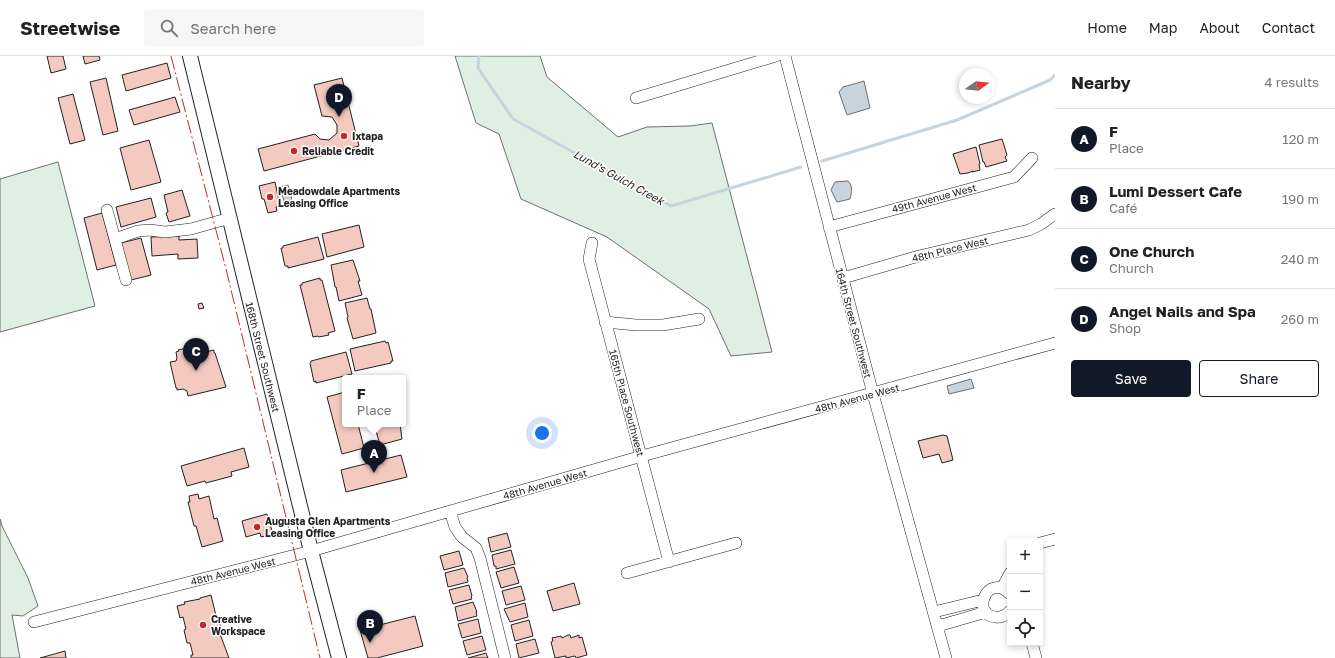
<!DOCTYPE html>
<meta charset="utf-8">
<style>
:root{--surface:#fff;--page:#f6f6f6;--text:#222;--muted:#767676;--line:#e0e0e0;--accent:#111827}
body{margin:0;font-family:"Golos Text",sans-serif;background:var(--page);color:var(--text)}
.controls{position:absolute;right:12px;bottom:12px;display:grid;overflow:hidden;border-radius:4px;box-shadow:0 2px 6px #0003}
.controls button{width:36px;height:36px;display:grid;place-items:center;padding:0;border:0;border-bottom:1px solid var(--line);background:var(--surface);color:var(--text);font:20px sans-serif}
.compass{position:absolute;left:959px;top:12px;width:36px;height:36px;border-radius:50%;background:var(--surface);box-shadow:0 2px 6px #0003;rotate:75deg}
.you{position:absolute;left:542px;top:377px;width:14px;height:14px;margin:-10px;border:3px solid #fff;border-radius:50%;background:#1a73e8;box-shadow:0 0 0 6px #1a73e833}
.badge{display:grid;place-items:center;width:26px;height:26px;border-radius:50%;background:var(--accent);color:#fff;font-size:13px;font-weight:700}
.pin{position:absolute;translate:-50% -33px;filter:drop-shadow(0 1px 2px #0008)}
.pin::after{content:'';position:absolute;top:21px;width:14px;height:12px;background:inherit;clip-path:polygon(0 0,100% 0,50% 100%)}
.popup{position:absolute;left:342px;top:319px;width:64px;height:52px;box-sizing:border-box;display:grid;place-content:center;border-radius:4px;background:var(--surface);filter:drop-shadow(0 1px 3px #0005);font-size:13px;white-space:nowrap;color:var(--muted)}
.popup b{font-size:15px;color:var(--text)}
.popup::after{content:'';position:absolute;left:50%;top:100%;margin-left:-8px;border:8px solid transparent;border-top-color:var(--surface)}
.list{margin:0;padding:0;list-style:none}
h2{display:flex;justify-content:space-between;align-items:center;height:52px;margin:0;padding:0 16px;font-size:17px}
h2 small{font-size:13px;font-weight:400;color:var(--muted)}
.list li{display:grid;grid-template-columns:26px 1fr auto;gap:12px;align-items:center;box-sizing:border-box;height:60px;padding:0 16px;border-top:1px solid var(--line)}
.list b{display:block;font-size:15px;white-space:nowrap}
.list p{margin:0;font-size:13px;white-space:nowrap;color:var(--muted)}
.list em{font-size:13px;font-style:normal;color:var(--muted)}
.actions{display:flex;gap:8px;padding:12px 16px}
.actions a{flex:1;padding:9px 0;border:1px solid var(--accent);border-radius:4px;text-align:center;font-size:14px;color:var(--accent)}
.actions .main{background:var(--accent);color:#fff}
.icon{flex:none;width:22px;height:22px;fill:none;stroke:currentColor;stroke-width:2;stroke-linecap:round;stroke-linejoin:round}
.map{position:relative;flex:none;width:1055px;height:602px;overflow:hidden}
header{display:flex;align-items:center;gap:24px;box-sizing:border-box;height:56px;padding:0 20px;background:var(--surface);border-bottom:1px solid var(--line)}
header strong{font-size:19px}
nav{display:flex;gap:22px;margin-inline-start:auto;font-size:14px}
.search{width:280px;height:36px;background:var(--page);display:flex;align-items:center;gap:10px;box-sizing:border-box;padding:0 14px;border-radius:4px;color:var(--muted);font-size:15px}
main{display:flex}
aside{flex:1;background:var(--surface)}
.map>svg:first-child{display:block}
.green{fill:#e0efe3;stroke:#6f6f6f}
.water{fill:#c7d3dd;stroke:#6f6f6f}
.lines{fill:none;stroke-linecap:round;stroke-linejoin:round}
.stream{stroke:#c7d3dd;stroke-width:3}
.building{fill:#f3c9c0;stroke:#222}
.minor-casing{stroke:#222;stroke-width:12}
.major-casing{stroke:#222;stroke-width:16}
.minor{stroke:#fff;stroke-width:11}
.major{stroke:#fff;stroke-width:14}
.power{stroke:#c62828;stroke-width:1;stroke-dasharray:14 3 2 3;stroke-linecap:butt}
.poi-dot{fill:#c62828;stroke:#fff;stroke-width:1.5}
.labels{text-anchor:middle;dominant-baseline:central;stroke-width:3;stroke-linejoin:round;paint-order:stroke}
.poi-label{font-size:10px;font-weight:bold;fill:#222;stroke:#fff;text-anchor:start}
.street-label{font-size:10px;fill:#222;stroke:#fff}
.water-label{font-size:11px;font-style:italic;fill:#222;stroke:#fff}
</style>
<header>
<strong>Streetwise</strong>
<div class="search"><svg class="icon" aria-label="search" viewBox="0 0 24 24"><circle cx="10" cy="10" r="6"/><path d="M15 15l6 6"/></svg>Search here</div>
<nav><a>Home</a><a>Map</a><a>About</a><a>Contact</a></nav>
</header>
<main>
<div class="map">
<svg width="1055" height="602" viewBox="0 0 1055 602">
<rect width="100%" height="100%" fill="#fff"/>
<path class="green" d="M455,0H540L547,21L618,81L647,71L690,70L712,67L772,296L731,300L709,253L607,181L521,143L499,78L476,67Z
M58,106L95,250L0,276V123Z
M0,463L2,470L28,522L38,550L23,560L12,559L20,602H0Z"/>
<path class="water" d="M864,25L870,52L847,59L839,36L843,31Z
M848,125C853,130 852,136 850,143L837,146L831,134L835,126Z
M288,129L291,138L292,147L284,149L283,146L284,145L280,131Z
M971,323L974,332L949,338L947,330Z"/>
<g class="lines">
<path class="stream" d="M479,0L478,12L513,63L671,150L801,111
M822,105L957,64L1050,24L1055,19"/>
</g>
<path class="building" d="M47,0H63L66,13L51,17Z
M83,0H99L100,4L85,8Z
M167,7L171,22L126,35L122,19Z
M106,22L118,75L103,79L90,26Z
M342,22L359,90L264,115L258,93L315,78L320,83L329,84L337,77V69L332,61L322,60L314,29Z
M73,38L85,84L70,88L58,42Z
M175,41L180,56L134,69L129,54Z
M1002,83L1007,99L1005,101L1007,105L986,111L984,106H983L979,89Z
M149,84L161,126L131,134L120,92Z
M976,91L980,108H979L980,114L972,116L973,115L968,117L960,118L953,98Z
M275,126L280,150L276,151L277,155L268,157L264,143H262L259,130Z
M182,134L190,160L169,166L166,157L168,156L164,139Z
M151,142L156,161L121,171L116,151Z
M102,157L116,209L97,214L84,162Z
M359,169L364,191L327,201L322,178Z
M179,180V184L197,183L198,202L178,203V198L152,200L151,181Z
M318,181L324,203L288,212V210H285L281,192H283V190Z
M141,182L151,219L131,224L121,187Z
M353,204L360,225H358L362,239L339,245L336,231H335L331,209Z
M320,222V224H322L335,275L328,277L329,279L319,281L318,280L313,281L300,229H302V227Z
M367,242L370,253H371L376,277L353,283L347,262L348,261L345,247Z
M202,247L204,252L199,253L198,248Z
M385,285L386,287L388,286L393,305H391V307L355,315L350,293Z
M203,288L205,296L214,294V297H215L226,331L188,340L187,335L183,333L177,334V332H176L170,306L176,305L177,302L176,296L179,295L178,294Z
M346,296L352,318L316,327V325L314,326L310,307L311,306V305Z
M345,336V368H358L364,392L342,398L327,341Z
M373,368H400L402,383L380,389L376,375H375Z
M943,379L947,380L953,404L942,407L939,398L923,402L918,385Z
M244,392L249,411L231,416L232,420L206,427L205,425L187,430L181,410Z
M401,399L407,421L346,436L341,414Z
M198,438L199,443L209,440L214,463L217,462L223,485L202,491L196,470H194L188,446H190L189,440Z
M267,458L273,478L261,481L260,477L246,481L242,465Z
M507,477L511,491L491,496L488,482Z
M511,494L515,508L496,513V510H494L492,499Z
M459,495L463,509L444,514L440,500Z
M514,511L519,527L501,532L496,516Z
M464,512L468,521L467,522L468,526L448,531L445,517Z
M574,527L580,548L553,555L547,535Z
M469,529L472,540L471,541L472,543L453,548L449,534Z
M521,530L525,544L506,549L502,535Z
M211,539L217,564H219L223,578H220L229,602H191V599H193L190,587H187L184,574L186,573L183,561L180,562L177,550L185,548L184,546L200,543V542Z
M473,546L477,556H476L477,560L458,565L455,551Z
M525,547L528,561L510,566L504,553Z
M415,560L423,590L377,602H368L360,574Z
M478,563L481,577L462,582L458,568Z
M529,564L533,580L515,585L511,569Z
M568,579H570L571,582L579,579V582L582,581L587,599L576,602L575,600L566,602V600L555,602L551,586L553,585L552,582L561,580L562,582Z
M482,580L486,594L467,599L463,585Z
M535,583L539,597L519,602L516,588Z
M65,595L66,602H40Z
M486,597L488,602H468Z"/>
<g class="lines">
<defs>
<path id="minor" d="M785,0L873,338L946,602
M636,42L776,0
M107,154L126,224
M829,171L1014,121L1032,102
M115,183L138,175L150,174L165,176L191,173L230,162
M592,187L589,203L669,506
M843,222L919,200L1029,174L1041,168L1055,158
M605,266L636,269H663L699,263
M450,455L455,471L462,481L476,492L480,502L505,602
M1040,487L1055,483
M627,517L736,487
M1002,532L1010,517
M1010,538C987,515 970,560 996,561C1002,562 1006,559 1010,555
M934,556L983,544
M34,566L311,495L642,400L1055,287
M938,570L986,556
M1032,587L1036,602"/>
<path id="major" d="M190,0L311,495L339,602"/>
</defs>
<use href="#minor" class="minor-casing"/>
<use href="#major" class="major-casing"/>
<use href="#minor" class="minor"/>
<use href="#major" class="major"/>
<path class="power" d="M171,0L226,213L320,602"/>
</g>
<g class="poi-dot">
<circle cx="344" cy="80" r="4"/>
<circle cx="294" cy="95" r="4"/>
<circle cx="270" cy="141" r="4"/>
<circle cx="257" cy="471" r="4"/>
<circle cx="203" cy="569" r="4"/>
</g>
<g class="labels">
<g class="poi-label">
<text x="352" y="80">Ixtapa</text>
<text x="302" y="95">Reliable Credit</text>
<text x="278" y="135">Meadowdale Apartments<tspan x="278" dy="12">Leasing Office</tspan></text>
<text x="265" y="465">Augusta Glen Apartments<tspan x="265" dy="12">Leasing Office</tspan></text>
<text x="211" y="563">Creative<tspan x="211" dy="12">Workspace</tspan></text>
</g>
<g class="street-label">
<text transform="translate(934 142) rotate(-15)">49th Avenue West</text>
<text transform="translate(950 193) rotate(-14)">48th Place West</text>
<text transform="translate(854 267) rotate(75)">164th Street Southwest</text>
<text transform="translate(263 301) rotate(76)">168th Street Southwest</text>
<text transform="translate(857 342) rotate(-15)">48th Avenue West</text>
<text transform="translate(627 347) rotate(75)">165th Place Southwest</text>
<text transform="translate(545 428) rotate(-16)">48th Avenue West</text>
<text transform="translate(233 515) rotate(-14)">48th Avenue West</text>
</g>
<g class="water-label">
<text transform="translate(619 121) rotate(29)">Lund's Gulch Creek</text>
</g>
</g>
</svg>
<div class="controls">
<button>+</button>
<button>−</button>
<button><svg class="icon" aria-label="locate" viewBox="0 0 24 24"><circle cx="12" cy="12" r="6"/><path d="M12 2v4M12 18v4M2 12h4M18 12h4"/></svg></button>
</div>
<svg class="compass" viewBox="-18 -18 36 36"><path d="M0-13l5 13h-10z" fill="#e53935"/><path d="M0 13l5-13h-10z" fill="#767676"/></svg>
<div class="you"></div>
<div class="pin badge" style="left:374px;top:417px">A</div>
<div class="popup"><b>F</b>Place</div>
<div class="pin badge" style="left:370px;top:587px">B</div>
<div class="pin badge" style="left:196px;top:315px">C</div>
<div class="pin badge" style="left:339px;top:61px">D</div>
</div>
<aside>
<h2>Nearby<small>4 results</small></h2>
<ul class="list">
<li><span class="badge">A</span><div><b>F</b><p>Place</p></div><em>120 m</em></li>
<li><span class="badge">B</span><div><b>Lumi Dessert Cafe</b><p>Café</p></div><em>190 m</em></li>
<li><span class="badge">C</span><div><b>One Church</b><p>Church</p></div><em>240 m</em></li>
<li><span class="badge">D</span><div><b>Angel Nails and Spa</b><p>Shop</p></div><em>260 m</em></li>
</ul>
<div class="actions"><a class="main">Save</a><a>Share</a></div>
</aside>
</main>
